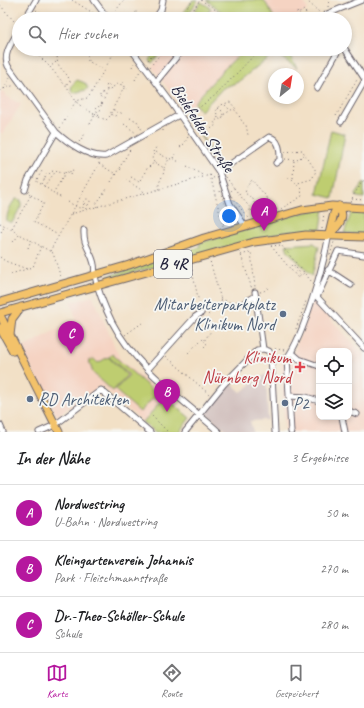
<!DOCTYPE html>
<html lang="de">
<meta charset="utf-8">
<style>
:root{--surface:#fff;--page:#f2f2f2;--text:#202124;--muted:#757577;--line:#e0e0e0;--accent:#b5179e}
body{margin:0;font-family:Caveat,sans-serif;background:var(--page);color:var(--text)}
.controls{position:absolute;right:12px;bottom:12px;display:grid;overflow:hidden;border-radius:8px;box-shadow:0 2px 6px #0003}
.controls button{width:36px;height:36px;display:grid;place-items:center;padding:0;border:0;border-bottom:1px solid var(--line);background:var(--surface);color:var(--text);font:20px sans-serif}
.compass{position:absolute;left:268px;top:68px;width:36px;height:36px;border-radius:50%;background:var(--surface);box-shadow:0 2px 6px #0003;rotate:30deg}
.you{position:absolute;left:229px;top:216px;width:14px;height:14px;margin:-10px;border:3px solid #fff;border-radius:50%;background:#1a73e8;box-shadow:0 0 0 6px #1a73e833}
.badge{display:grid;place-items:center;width:26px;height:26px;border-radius:50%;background:var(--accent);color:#fff;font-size:13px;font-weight:700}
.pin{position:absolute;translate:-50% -33px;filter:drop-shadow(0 1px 2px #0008)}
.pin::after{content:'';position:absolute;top:21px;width:14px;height:12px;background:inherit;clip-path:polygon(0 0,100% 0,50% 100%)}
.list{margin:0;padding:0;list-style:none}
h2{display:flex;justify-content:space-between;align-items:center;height:52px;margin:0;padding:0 16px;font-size:17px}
h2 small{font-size:13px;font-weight:400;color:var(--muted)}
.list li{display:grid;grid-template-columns:26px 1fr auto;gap:12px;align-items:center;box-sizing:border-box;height:56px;padding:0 16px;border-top:1px solid var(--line)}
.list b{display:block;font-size:15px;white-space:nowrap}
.list p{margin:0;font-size:13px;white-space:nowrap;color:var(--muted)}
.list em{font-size:13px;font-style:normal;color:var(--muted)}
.icon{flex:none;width:22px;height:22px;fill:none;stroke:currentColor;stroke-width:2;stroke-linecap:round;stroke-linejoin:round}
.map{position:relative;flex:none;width:364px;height:432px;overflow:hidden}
.search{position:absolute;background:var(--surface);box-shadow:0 2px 6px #0003;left:12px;right:12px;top:12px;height:44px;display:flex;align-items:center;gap:10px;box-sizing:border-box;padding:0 14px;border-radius:22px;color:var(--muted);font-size:15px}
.sheet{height:220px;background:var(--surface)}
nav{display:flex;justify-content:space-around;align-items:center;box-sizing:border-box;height:56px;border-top:1px solid var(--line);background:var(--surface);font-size:11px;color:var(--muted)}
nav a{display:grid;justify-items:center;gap:2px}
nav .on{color:var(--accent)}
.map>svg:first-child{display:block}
.built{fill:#f5d3c2;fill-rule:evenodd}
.industrial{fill:#d1c0bd}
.green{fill:#becd6f;stroke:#707855}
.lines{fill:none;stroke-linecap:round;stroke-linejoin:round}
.minor-casing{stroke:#6b646c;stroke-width:7}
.major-casing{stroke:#6b646c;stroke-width:9}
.path{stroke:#6b646c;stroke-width:1;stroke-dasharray:1 3;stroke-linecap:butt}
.minor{stroke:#fff;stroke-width:5}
.major{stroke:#f3c26a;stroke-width:7}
.service-dot{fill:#5c6f8a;stroke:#f6f6f2;stroke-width:1.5}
.health-dot{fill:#e0444e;stroke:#f6f6f2;stroke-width:1.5}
.labels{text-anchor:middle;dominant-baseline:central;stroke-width:3.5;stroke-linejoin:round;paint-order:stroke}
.shield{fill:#f6f6f2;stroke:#626272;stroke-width:1}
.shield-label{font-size:16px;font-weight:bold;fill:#22223b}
.street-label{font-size:17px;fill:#22223b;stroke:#f6f6f2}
.service-label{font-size:17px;fill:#4e5e75;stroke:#f6f6f2;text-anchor:start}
.health-label{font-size:17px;fill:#be3a42;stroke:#f6f6f2;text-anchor:end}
</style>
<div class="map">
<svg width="364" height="432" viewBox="0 0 364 432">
<rect width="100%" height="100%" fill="#f6f6f2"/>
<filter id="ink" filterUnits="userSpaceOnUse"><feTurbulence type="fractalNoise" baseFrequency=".025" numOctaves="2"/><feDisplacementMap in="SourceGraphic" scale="8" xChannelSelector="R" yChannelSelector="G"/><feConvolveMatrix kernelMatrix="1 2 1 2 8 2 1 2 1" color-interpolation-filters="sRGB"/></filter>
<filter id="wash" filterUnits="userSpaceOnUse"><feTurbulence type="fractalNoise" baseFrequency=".012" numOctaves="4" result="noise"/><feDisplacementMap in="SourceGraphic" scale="16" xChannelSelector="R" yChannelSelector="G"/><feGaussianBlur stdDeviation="0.9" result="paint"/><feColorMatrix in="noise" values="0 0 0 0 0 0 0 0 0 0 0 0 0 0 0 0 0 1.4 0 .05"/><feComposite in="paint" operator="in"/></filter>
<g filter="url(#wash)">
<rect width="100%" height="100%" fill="#f2e0c6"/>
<path class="built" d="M264,0H303L308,10L291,19H275Z
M201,2L211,8L226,19H189Z
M166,49H245L221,72L185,112L152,67Z
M4,91L6,96L21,104L3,134L0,132V92Z
M93,296L120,359L165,397L143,422L103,387H98L57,416L21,349L76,319L71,302Z
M313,300L364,355V432H285L281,358L291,360ZM319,351H349V417H319Z"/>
<path class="industrial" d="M266,374L268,420L250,421L253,432H228L205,413L231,383L241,392Z"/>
<path class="green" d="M193,0H198L185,19H179Z
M206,0H264L275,19H231Z
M201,2L211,8L205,17L194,11Z
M157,49H163L152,63L149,60Z
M245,49H286L297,68L274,53L238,82L223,88L201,111L194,103L221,72Z
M77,80L85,83L88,88L86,90L73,93L71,91L72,85Z
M188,117L214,155L210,151Z
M331,130L345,134L333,198L317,194Z
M364,182V198L357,197L356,194Z
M16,199L21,200V206L12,223L7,221C6,215 11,203 16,199Z
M324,208L321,229L283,232L109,279L108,276L200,247L199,243L301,213Z
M352,211L364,212V235L344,233Z
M314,243L319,247L312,276L288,251L286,245Z
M112,354L161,398L158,401L154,397L140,412L115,390L129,375L109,357Z
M108,357L127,375L113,391L93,373L89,361L94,359L98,363Z
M165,397L190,418L179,432H155L143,422Z"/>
</g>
<g filter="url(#ink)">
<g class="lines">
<defs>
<path id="minor" d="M94,0L108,19
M25,19L36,0
M155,19L161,10L163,0
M328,19L327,14L362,0
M19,30C13,41 2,54 8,66L56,132C68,143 89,158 106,156L179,115
M131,49L170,101L219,172L230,204L245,226
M345,49L364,78
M156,82L183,49
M317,88L339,49
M341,122L364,82
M219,172L269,137C280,139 280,151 280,160L276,163
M25,190L28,180L56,132
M84,230C83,246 91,250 94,264C95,268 94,272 95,276C98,291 105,308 112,322C135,367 181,398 219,432
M364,255L338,251L317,297L364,348
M328,270L351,285
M255,292L263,349
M245,302L256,296
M291,352L299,359L319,366
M148,369L195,317L201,313
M289,396L306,397L319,401
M349,411L357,414
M342,417L345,432
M0,425L3,432
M39,432L55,425L101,390L150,432
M185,432L224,384L257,350L263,349L269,351L271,356L275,432
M291,432L287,358C304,336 324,263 329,234"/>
<path id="major" d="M329,234C339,226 346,218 339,206
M329,234L334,213L339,206
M0,302L129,265L204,238L302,210L332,206L364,208
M0,313L254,242L306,235L364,237
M0,315L59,432
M0,328L13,351
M10,335L12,319L21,307"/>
</defs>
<use href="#minor" class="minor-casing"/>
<use href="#major" class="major-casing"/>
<path class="path" d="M72,0L101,18
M201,0L229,19
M306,0L320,13
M0,5L14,21L19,23
M328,7L329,0
M36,10L52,19
M297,12L298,14L304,10L310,19
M113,14L124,0
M131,19L137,11
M178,19L193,0
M187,19L200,0
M39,49L38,55L50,67
M59,49C52,70 67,68 70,82L65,85L78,104L94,114
M91,49L87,56L88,61L103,70
M148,60L156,49
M56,62L50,67L64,84
M132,67L134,63
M150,67L164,49
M135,80L140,71
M123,82L124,87
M4,89L10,77
M0,90L15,85
M107,90L106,87L107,84L112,87
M103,93L118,84L123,85
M100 96a3 3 0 1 1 6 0a3 3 0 1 1-6 0Z
M102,103L103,105L101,106L100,104Z
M225,105L230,110
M95.5 109a2.5 2.5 0 1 1 5 0a2.5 2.5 0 1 1-5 0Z
M218,108L222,111L223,115
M71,109L76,101L87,98L90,95L116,49
M111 113a3 3 0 1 1 6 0a3 3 0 1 1-6 0Z
M113,110V108L124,88L129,90
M117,111L123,114
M188,116L217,94L260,49
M336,116L358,78
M99,117L106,120L111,115
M130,118L137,121L142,130
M218,118L216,111L221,105L230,102L236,109
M90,124L94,117V114L98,113L99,116L94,117
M124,124L136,133
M60,128L67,116
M163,130V134
M208,131L216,125L214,122L218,119H222L223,115L233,109C240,112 239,121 246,125L248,135
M79,142L85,134
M180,147L184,144L188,137
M153,152L157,146
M285,152L302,150L316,171L312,179L298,183
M173,158L175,154
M170,159L173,158L179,162
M285,159L297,160L304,155
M154,162L152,158L156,152L169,159L164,168
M99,164L119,176
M187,166L204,176
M40,168L42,171L36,181L44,186L57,170L65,174L53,193L62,198
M120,169L123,171
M65,173L66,171L71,174L73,170H71L69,173
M210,175L215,179
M210,175L223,226
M131,177L139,182L148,167L151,166L154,162L164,168C165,176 157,181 159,190
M226,177L234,188
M45,178L46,174L48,175L52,171L54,172
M293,178L294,160
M126,180L146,193
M111,182L131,148
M42,184L45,178L47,180
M44,186L53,193
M234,188L251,209L245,214L229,193Z
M220,191L225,205
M31,195L44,203L34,222L58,235
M268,199L255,205L253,199L245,193L247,186L252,180C259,189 269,198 274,208L278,210
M352,199L364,200
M84 202a3 3 0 1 1 6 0a3 3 0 1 1-6 0Z
M68,202L79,208L82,207
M351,202L353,196L364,180
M84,204L82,206L84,209L87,208V205
M97,207L96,204L107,189
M281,209L302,196L301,189L292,179L288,178
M251,210L256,217
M71,214L210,175
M245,214L250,219
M0,223L53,253L61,278
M223,224L233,220L227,210
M12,228L31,195L29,193
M322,229L324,213
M1,232L5,226
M13,242L20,234
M271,246L281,245L312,282
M271,246L298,278L304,273
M28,248L31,240
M50,251L99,164V160
M240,252L252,289
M241,255L251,252L255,287
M330,255L334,242
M0,257L5,261L27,269
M291,265L299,275L300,273L293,264
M191,266L200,307
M11,274L33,267L41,246
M260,292L264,291L269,287
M221,299L229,302L240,301
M208,315L222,303L210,261
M296,329L306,301
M125,335L142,323
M204,347L207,344L204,341
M275,349L285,350
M188,353L202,339L204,341L211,331
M166,356L209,394
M152,416L168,432"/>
<use href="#minor" class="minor"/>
<use href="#major" class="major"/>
</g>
</g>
<g class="service-dot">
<circle cx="283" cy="314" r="4"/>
<circle cx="30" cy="399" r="4"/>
<circle cx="285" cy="403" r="4"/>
</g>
<path class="health-dot" d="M298 361h4v4h4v4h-4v4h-4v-4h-4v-4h4z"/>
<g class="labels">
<rect class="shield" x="154" y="250" width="38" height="28" rx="3"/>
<g class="shield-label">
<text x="173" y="264">B 4R</text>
</g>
<g class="street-label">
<text transform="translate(203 128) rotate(57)">Bielefelder Straße</text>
</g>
<g class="service-label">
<text x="275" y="304" text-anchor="end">Mitarbeiterparkplatz<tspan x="275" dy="20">Klinikum Nord</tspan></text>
<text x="38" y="399">RD Architekten</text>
<text x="293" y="403">P2</text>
</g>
<g class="health-label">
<text x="291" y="357">Klinikum<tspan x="291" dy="20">Nürnberg Nord</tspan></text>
</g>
</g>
</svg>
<div class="controls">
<button><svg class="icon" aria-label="locate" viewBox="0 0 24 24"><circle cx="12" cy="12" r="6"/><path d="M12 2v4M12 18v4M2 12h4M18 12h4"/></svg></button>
<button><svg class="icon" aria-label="layers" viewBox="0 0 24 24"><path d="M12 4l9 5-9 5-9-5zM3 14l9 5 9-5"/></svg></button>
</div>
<svg class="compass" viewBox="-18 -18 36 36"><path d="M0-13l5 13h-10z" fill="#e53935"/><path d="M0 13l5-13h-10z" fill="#757577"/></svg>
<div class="you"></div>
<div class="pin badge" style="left:264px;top:231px">A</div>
<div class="pin badge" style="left:167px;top:412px">B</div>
<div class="pin badge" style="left:71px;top:354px">C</div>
<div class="search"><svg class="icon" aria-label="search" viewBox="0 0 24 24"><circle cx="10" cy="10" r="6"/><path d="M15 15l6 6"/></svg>Hier suchen</div>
</div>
<section class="sheet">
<h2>In der Nähe<small>3 Ergebnisse</small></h2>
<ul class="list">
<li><span class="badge">A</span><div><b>Nordwestring</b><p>U-Bahn · Nordwestring</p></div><em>50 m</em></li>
<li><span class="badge">B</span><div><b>Kleingartenverein Johannis</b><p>Park · Fleischmannstraße</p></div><em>270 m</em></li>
<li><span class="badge">C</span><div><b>Dr.-Theo-Schöller-Schule</b><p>Schule</p></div><em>280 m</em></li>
</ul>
</section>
<nav>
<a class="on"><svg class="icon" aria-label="map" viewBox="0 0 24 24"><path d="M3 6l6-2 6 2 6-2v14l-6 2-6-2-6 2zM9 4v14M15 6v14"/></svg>Karte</a>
<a><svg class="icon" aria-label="directions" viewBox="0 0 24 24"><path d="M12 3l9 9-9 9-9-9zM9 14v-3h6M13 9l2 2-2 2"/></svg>Route</a>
<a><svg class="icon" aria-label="saved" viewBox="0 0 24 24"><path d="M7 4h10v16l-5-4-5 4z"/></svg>Gespeichert</a>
</nav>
